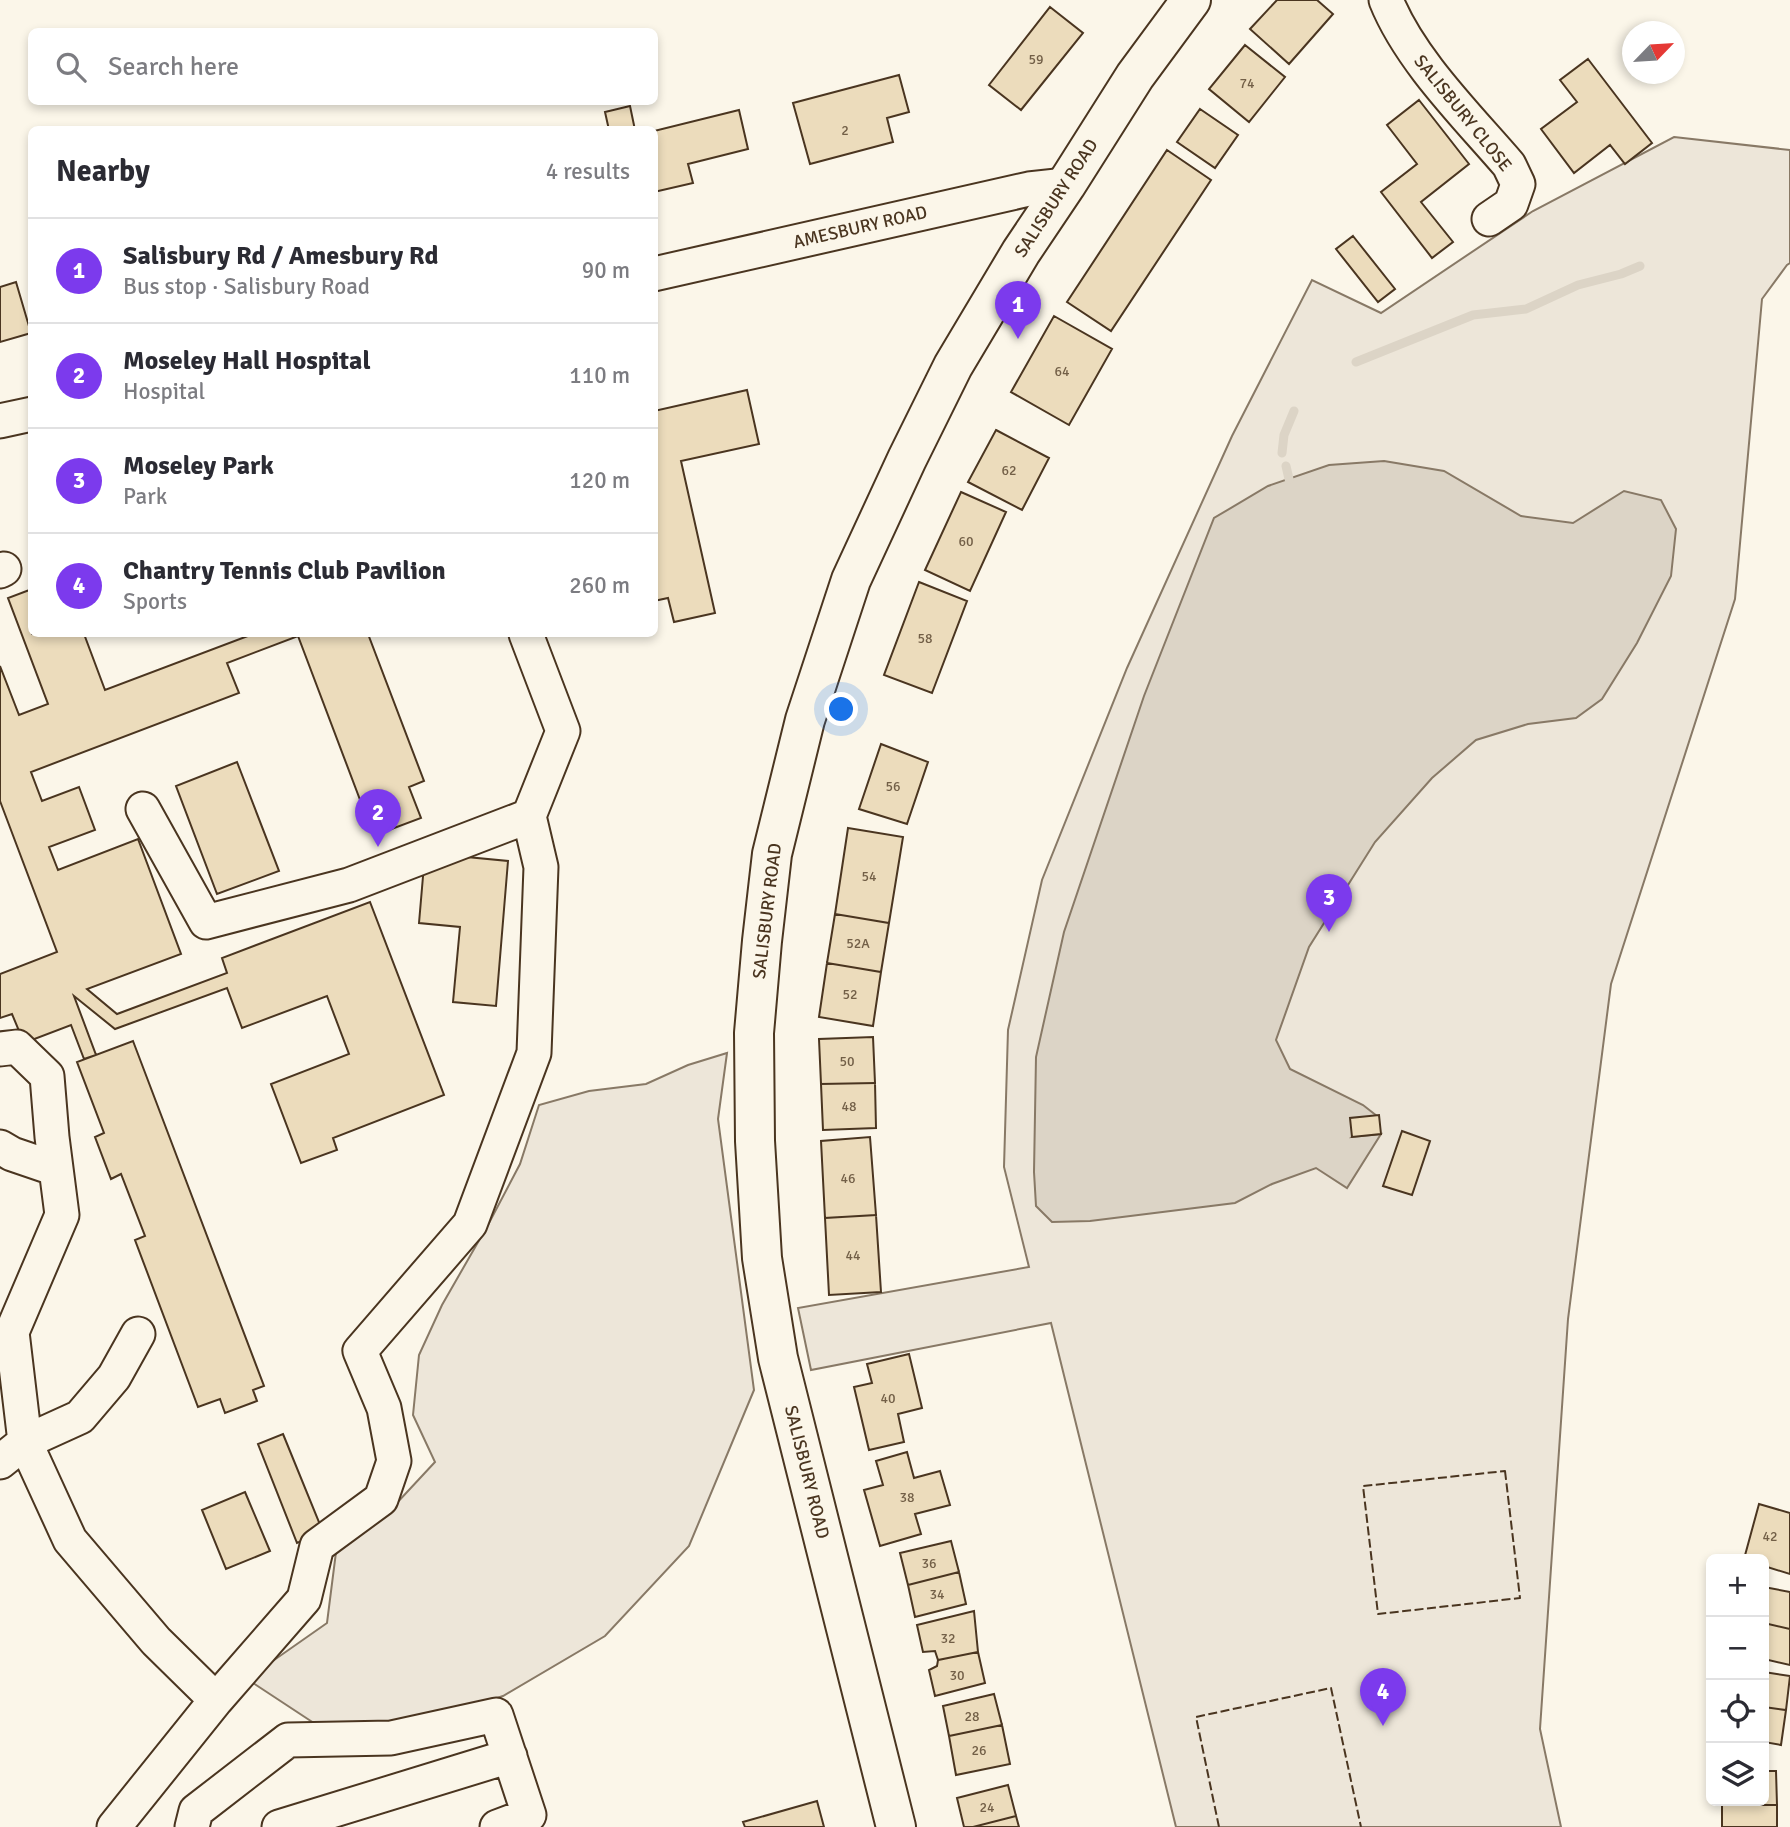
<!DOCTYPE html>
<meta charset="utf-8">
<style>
:root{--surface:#fff;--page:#f2f2f3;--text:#2b2b33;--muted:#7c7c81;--line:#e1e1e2;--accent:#7c3aed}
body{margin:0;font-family:Signika,sans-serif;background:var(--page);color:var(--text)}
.controls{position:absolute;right:21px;bottom:21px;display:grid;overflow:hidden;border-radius:10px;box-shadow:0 4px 10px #0003}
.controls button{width:63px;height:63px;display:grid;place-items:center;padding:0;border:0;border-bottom:2px solid var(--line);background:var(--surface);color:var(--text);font:35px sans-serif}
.compass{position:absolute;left:1622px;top:21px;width:63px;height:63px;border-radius:50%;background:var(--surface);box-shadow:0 4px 10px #0003;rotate:65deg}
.you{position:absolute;left:842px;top:710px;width:24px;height:24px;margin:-18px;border:5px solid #fff;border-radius:50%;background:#1a73e8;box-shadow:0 0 0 10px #1a73e833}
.badge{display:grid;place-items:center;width:46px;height:46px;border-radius:50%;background:var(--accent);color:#fff;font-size:23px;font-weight:700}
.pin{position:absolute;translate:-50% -58px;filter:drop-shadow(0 2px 4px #0008)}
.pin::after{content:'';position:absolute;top:37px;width:24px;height:21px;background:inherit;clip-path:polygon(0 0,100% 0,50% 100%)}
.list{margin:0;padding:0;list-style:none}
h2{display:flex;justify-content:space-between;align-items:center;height:91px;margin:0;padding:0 28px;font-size:30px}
h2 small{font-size:23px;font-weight:400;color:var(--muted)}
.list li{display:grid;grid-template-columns:46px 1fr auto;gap:21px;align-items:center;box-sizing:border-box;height:105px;padding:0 28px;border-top:2px solid var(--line)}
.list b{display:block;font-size:26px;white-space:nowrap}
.list p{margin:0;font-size:23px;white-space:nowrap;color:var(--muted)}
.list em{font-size:23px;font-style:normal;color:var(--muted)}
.icon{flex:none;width:38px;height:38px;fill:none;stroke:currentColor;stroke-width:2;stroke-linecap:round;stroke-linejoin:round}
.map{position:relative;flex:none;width:1790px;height:1827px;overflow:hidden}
.search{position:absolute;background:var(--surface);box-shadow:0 4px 10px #0003;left:28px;top:28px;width:630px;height:77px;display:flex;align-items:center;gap:18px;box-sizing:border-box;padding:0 24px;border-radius:10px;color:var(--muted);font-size:26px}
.panel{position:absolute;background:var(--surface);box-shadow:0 4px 10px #0003;left:28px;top:126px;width:630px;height:511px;border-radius:10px}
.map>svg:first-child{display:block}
.green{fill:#ede6d9;stroke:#887966;stroke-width:2}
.water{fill:#dcd4c6;stroke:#887966;stroke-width:2}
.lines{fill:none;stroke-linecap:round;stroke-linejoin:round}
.stream{stroke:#dcd4c6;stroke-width:9}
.building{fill:#ecdcbc;stroke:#4a3520;stroke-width:2}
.minor-casing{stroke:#4a3520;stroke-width:37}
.major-casing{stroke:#4a3520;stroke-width:42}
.minor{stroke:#fbf6e9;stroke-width:33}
.major{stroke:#fbf6e9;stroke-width:38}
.fence{stroke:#4a3520;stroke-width:2;stroke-dasharray:9 3.5;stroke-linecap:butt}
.labels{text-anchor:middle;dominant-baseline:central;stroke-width:5;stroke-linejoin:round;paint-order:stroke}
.number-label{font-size:14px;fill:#725f47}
.street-label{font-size:18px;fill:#4a3520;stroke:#fbf6e9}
</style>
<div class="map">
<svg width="1790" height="1827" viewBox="0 0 1790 1827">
<rect width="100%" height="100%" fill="#fbf6e9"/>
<path class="green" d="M1674,137L1790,150V263L1787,265L1762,299L1735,599L1611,984L1568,1319L1540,1729L1561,1827H1176L1051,1323L811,1370L798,1308L1029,1267L1004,1167L1008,1030L1042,880L1127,668L1232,436L1312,280L1381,313L1533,211Z
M727,1053L718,1119L754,1390L689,1546L605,1636L503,1696L426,1721L323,1729L247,1679L327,1623L336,1552L395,1505L435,1462L413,1415L419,1355L442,1305L489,1223L520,1164L539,1105L589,1091L646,1084L688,1065Z"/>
<path class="water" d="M1384,461L1444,471L1521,516L1573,523L1624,491L1661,500L1676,529L1671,576L1637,643L1602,699L1576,718L1528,724L1476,740L1432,778L1375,842L1309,947L1276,1040L1290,1069L1363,1105L1377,1116L1352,1137L1381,1134L1347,1188L1316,1168L1272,1184L1235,1203L1090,1221L1052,1222L1036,1206L1034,1172L1036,1057L1064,932L1144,696L1214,518L1268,486L1329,465Z"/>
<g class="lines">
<path class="stream" d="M1356,362L1473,315L1526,309L1578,285L1621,274L1640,266
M1282,453L1284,435L1294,411
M1286,466L1289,479"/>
</g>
<path class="building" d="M1277,0H1317L1333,14L1289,64L1250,29Z
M1050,7L1083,33L1021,110L989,85Z
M1245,45L1285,77L1249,122L1209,89Z
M1588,59L1652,143L1625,164L1610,145L1574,173L1541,129L1577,102L1560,80Z
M899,75L909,112L887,118L893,142L810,164L793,103Z
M1419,100L1469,164L1421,202L1453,242L1432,258L1381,192L1417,164L1387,125Z
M630,106L635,130H609L605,112Z
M1200,109L1238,135L1215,168L1177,142Z
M739,110L748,149L688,164L693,183L654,192V131Z
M1167,150L1211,180L1111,331L1067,302Z
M1353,236L1395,289L1378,302L1336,249Z
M16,282L31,333L0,342V287Z
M1054,316L1112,349L1069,425L1011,392Z
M747,390L759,444L681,461L715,613L674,622L668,598L654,601V411Z
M996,430L1049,458L1022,510L968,482Z
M961,492L1006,512L970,591L925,570Z
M919,582L967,601L932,693L884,675Z
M32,589V634H84L105,690L253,634H368L424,781L409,787L421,818L389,830L378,799L362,805L298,636L227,663L239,693L31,772L42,801L79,787L95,830L49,847L58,870L138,839L181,954L87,989L117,1014L227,973L222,958L370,902L444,1095L333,1138L337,1150L301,1163L271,1084L349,1054L327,996L242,1028L227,988L115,1029L74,996L96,1055L84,1059L71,1025L24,1043L12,1014L0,1018V974L57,952L0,801V666L19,715L48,704L8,598Z
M881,744L928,762L907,824L859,809Z
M237,762L279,871L217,894L176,786Z
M848,828L903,837L889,923L835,914Z
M425,853L508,861L496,1006L453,1002L460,927L419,923Z
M835,914L889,923L881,972L827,963Z
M827,963L881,972L873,1026L819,1017Z
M873,1037L875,1083L821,1084L819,1039Z
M133,1041L264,1386L253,1390L257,1401L225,1413L220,1399L198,1407L135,1240L145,1236L121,1174L111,1179L95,1137L104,1133L77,1062Z
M875,1083L876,1128L823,1130L821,1084Z
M1379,1115L1381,1134L1352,1137L1350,1118Z
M1402,1131L1430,1141L1412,1195L1383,1186Z
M870,1137L876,1215L825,1218L821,1141Z
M876,1215L881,1292L829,1295L825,1218Z
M909,1354L922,1408L898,1414L904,1442L869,1450L854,1387L872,1383L867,1364Z
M283,1434L323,1532L297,1543L258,1444Z
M907,1452L914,1478L940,1471L950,1505L915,1514L921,1534L880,1546L864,1490L883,1485L876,1461Z
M245,1492L270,1551L226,1569L202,1510Z
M1759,1504L1790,1513V1574L1764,1566V1559H1744Z
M951,1541L959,1572L908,1585L900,1553Z
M959,1572L966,1604L915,1617L908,1585Z
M1764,1587L1790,1592V1629L1764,1623Z
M974,1611L978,1652L938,1660L935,1651L923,1652L917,1625Z
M1764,1623L1790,1629V1665L1764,1659Z
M978,1652L985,1683L935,1696L929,1670L937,1666L938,1660Z
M1764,1672L1790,1676L1786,1710L1764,1707Z
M994,1694L1002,1725L949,1736L943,1706Z
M1764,1707L1786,1710L1781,1745L1764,1742Z
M1002,1725L1010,1764L956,1775L949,1736Z
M1764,1771H1776L1777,1805H1722V1801H1764Z
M1008,1785L1016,1816L973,1827H964L957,1798Z
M817,1801L824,1827H745L743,1822Z
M1722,1805H1777V1827H1722Z
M1016,1816L1019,1827H973Z"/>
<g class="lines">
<defs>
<path id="minor" d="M1386,0C1410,60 1467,116 1509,165L1518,184L1511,204L1489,219
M654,274L1029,189L1066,185
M0,421L32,414
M0,571L4,569
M143,809L206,922L349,885L529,816
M0,1049L17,1047L47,1076L52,1137L62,1215L12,1332L25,1442L70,1540L156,1641L216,1700
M0,1147L12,1154L56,1169
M0,1462L25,1442L80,1417L114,1377L138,1334
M114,1827L216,1700L304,1599L317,1546L381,1499L394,1461L384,1408L360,1351L470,1224L534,1053L541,867L529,816L563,731L526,634
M192,1827L196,1811L288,1740L391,1738L496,1715L529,1815L497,1827
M279,1827L510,1756"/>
<path id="major" d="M896,1827L778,1358L762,1258L755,1141L754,1033L762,941L772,854L805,720L851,580L907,459L953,366L1021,252L1066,185L1135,76L1191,0"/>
</defs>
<use href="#minor" class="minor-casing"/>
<use href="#major" class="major-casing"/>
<use href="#minor" class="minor"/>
<use href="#major" class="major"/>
<path class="fence" d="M1505,1471L1520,1598L1378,1614L1363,1486Z
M1219,1827L1196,1717L1331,1688L1361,1827"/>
</g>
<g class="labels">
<g class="number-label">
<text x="1036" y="59">59</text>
<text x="1247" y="83">74</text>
<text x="845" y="130">2</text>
<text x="1062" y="371">64</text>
<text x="1009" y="470">62</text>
<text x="966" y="541">60</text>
<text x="925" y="638">58</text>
<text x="893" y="786">56</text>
<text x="869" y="876">54</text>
<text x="858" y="943">52A</text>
<text x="850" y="994">52</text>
<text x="847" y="1061">50</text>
<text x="849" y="1106">48</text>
<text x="848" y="1178">46</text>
<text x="853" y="1255">44</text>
<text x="888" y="1398">40</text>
<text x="907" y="1497">38</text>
<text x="1770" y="1536">42</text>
<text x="929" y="1563">36</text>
<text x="937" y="1594">34</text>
<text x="948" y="1638">32</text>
<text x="957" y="1675">30</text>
<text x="972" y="1716">28</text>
<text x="979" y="1750">26</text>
<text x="987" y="1807">24</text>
</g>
<g class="street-label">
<text transform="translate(1463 113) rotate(51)">SALISBURY CLOSE</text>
<text transform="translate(1056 198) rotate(-57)">SALISBURY ROAD</text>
<text transform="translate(860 227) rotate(-13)">AMESBURY ROAD</text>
<text transform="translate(767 911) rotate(-83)">SALISBURY ROAD</text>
<text transform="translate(807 1472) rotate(76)">SALISBURY ROAD</text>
</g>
</g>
</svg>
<div class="controls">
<button>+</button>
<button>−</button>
<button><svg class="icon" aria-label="locate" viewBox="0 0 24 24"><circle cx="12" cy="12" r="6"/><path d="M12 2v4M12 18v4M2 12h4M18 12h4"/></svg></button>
<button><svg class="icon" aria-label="layers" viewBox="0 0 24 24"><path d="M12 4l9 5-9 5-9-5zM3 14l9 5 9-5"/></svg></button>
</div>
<svg class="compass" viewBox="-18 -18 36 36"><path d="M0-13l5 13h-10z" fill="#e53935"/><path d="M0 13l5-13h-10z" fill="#7c7c81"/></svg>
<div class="you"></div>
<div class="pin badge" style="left:1018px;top:339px">1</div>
<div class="pin badge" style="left:378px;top:847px">2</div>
<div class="pin badge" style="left:1329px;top:932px">3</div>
<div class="pin badge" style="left:1383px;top:1726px">4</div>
<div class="search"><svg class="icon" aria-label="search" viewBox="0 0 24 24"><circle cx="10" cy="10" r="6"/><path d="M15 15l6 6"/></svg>Search here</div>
<section class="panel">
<h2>Nearby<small>4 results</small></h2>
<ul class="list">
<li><span class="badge">1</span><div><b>Salisbury Rd / Amesbury Rd</b><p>Bus stop · Salisbury Road</p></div><em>90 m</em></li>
<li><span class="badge">2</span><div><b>Moseley Hall Hospital</b><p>Hospital</p></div><em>110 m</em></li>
<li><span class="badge">3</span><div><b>Moseley Park</b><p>Park</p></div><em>120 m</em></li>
<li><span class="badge">4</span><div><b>Chantry Tennis Club Pavilion</b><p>Sports</p></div><em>260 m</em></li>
</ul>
</section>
</div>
